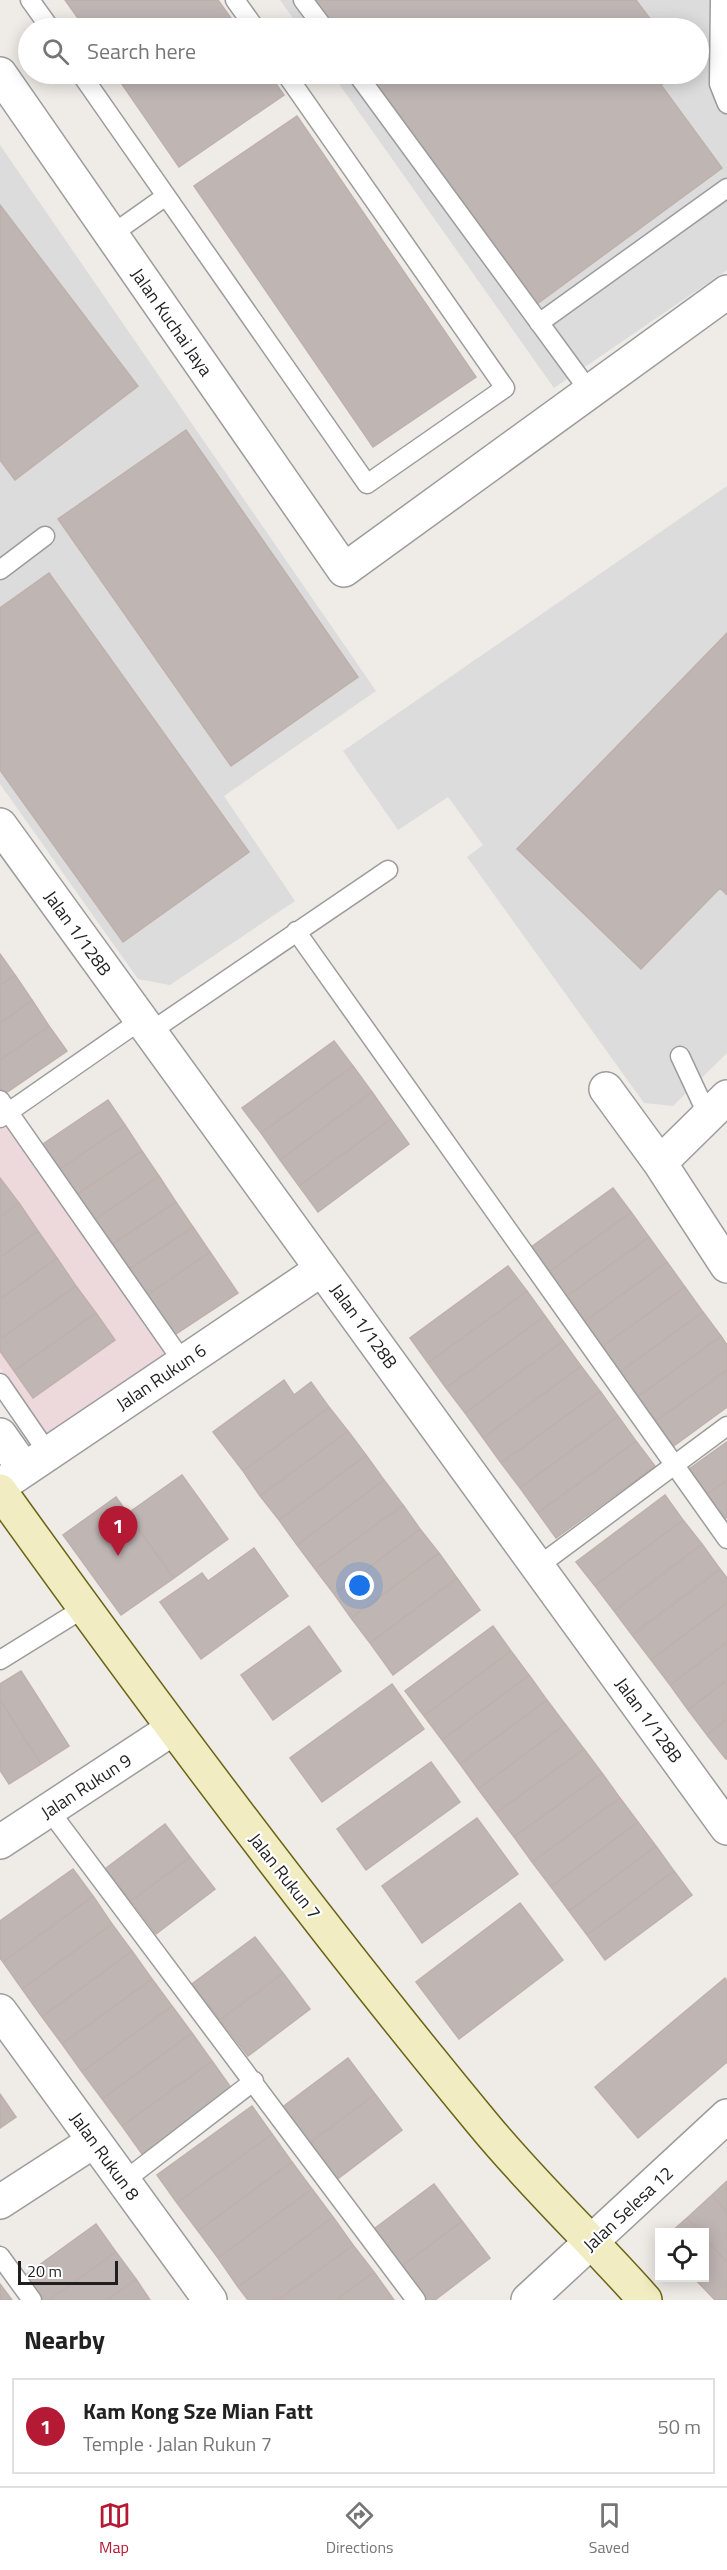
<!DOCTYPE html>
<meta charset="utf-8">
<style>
:root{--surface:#fff;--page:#f6f6f6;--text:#222;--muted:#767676;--line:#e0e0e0;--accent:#b51a34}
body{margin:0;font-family:"Titillium Web",sans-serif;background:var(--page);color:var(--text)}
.controls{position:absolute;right:18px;bottom:18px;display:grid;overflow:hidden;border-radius:0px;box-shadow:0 3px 15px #0003}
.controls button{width:54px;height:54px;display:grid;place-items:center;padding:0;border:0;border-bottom:2px solid var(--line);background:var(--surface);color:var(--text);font:30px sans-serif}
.scale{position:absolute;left:18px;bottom:15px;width:100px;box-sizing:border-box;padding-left:6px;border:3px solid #1f1f1f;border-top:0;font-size:16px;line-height:21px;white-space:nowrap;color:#1f1f1f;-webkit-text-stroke:4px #fff;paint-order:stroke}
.you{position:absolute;left:360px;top:1586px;width:21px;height:21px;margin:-15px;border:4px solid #fff;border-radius:50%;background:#1a73e8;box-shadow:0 0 0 9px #1a73e833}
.badge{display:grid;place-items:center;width:39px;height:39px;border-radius:50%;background:var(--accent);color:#fff;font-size:20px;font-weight:700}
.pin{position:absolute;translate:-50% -50px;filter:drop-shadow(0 2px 3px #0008)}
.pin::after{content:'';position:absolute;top:32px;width:21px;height:18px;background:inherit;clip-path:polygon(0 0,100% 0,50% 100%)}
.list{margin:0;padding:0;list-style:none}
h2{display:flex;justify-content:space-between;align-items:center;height:78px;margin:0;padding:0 24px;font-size:26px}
h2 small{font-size:20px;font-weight:400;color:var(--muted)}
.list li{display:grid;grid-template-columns:39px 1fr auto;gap:18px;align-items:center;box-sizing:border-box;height:96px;margin:0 12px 12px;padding:0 12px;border:2px solid var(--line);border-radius:0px}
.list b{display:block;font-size:22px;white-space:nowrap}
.list p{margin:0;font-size:20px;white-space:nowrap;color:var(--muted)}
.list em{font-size:20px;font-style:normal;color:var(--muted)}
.icon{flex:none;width:33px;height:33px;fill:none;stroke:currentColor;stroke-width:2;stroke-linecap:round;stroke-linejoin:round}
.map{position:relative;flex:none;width:727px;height:2300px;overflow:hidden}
.search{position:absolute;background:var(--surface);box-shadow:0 3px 15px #0003;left:18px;right:18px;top:18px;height:66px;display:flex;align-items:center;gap:15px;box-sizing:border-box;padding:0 21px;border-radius:33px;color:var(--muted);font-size:22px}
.sheet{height:186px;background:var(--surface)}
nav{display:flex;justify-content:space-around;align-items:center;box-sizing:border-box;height:84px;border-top:2px solid var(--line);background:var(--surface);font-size:16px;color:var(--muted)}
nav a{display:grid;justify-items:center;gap:3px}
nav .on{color:var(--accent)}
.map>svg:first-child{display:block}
.residential{fill:#dddcdc}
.commercial{fill:#edd8db}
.building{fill:#bfb6b4;stroke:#bfb0ab;stroke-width:1.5}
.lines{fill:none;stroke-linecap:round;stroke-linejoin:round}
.lane-casing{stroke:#9c9c9c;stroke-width:21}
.street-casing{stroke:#9c9c9c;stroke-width:36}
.secondary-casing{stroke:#696413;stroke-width:36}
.lane{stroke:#fff;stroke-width:18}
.street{stroke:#fff;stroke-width:33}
.secondary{stroke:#f2ecc2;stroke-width:33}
.labels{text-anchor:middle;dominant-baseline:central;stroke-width:4.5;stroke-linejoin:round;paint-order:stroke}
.street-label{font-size:18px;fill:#1f1f1f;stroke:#fff}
</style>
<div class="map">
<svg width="727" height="2300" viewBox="0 0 727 2300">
<rect width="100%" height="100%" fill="#efebe7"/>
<path class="residential" d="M280,0H727V270L554,388L332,74H698V28H300Z
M0,145L376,691L224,796L295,901L170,985L138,979L0,784Z
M727,486V1053L673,1106L644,1103L467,857L483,845L448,797L398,830L343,751Z"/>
<path class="commercial" d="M0,1114L170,1355L48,1440L0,1368Z"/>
<path class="building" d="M65,0H218L238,28H85Z
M313,0H636L657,28H334Z
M115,74H269L284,95L179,167Z
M367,74H677L661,85L722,168L537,304Z
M297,116L476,377L373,447L194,186Z
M0,205L138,386L15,480L0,460Z
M186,430L358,677L231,766L58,519Z
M49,573L249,852L123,942L0,770V608Z
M727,633V895L720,888L641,969L517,849Z
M0,954L15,975L0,985Z
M15,975L32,1000L0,1023V985Z
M32,1000L49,1026L0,1060V1023Z
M49,1026L67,1051L0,1097V1060Z
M334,1041L353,1066L261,1133L242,1108Z
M353,1066L372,1092L280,1160L261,1133Z
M372,1092L391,1119L299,1186L280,1160Z
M108,1100L125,1125L57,1171L40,1146Z
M391,1119L409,1144L318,1212L299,1186Z
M125,1125L142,1151L74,1196L57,1171Z
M142,1151L159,1176L91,1222L74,1196Z
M159,1176L176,1202L108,1247L91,1222Z
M0,1178L19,1203L0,1217Z
M613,1188L631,1212L545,1275L527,1250Z
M176,1202L193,1227L125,1272L108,1247Z
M19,1203L38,1231L0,1257V1217Z
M631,1212L649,1237L563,1299L545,1275Z
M193,1227L210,1252L143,1298L125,1272Z
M38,1231L57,1258L0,1299V1257Z
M649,1237L667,1262L581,1324L563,1299Z
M210,1252L238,1293L170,1338L143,1298Z
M57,1258L76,1286L0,1339V1299Z
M667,1262L685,1287L599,1349L581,1324Z
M508,1266L527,1291L428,1363L410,1338Z
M76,1286L96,1313L14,1371L0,1351V1339Z
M685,1287L703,1312L617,1374L599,1349Z
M527,1291L545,1316L446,1388L428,1363Z
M703,1312L721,1336L635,1399L617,1374Z
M96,1313L115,1340L33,1398L14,1371Z
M545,1316L563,1341L465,1413L446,1388Z
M721,1336L727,1345V1370L653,1423L635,1399Z
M563,1341L581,1366L483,1438L465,1413Z
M581,1366L600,1391L501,1463L483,1438Z
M727,1370V1407L671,1448L653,1423Z
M284,1380L294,1395L311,1382L329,1407L243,1471L213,1432Z
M600,1391L618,1416L520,1488L501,1463Z
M329,1407L348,1431L260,1496L243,1471Z
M618,1416L636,1441L538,1513L520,1488Z
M348,1431L366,1455L279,1520L260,1496Z
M636,1441L655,1466L556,1538L538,1513Z
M727,1442V1480L703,1497L685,1472Z
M366,1455L384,1480L297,1545L279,1520Z
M182,1475L228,1539L174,1578L127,1514Z
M384,1480L403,1505L315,1569L297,1545Z
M727,1480V1517L721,1522L703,1497Z
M665,1495L683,1520L595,1586L576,1562Z
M116,1497L174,1578L121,1615L63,1535Z
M403,1505L420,1529L334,1594L315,1569Z
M683,1520L702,1544L614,1611L595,1586Z
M420,1529L439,1553L351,1618L334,1594Z
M702,1544L720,1569L632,1635L614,1611Z
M254,1548L288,1596L201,1659L160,1602L202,1573L208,1581Z
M439,1553L457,1578L370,1643L351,1618Z
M720,1569L727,1578V1603L651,1660L632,1635Z
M457,1578L480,1610L393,1675L370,1643Z
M727,1603V1642L670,1685L651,1660Z
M309,1626L341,1671L273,1720L241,1675Z
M493,1626L511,1651L424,1716L405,1691Z
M727,1642V1680L688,1710L670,1685Z
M511,1651L529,1675L442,1740L424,1716Z
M21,1671L69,1746L41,1764L0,1700V1684Z
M529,1675L547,1700L460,1764L442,1740Z
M727,1680V1719L707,1735L688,1710Z
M392,1684L424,1729L322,1802L290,1758Z
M0,1700L41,1764L9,1784L0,1770Z
M547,1700L565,1724L478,1789L460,1764Z
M727,1719V1758L726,1759L707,1735Z
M565,1724L584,1749L496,1813L478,1789Z
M584,1749L602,1773L514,1837L496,1813Z
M431,1762L460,1802L366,1870L337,1829Z
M602,1773L620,1798L532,1862L514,1837Z
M620,1798L638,1822L551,1887L532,1862Z
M477,1818L518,1874L422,1943L382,1886Z
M638,1822L656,1846L569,1911L551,1887Z
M165,1824L190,1857L131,1901L105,1869Z
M656,1846L674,1871L587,1935L569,1911Z
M190,1857L215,1889L156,1934L131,1901Z
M73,1869L93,1896L3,1962L0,1958V1921Z
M674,1871L692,1895L605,1960L587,1935Z
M93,1896L112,1924L22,1989L3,1962Z
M520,1903L563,1960L459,2039L416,1982Z
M112,1924L132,1951L42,2017L22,1989Z
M255,1937L283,1973L220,2020L192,1984Z
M132,1951L152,1979L62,2044L42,2017Z
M283,1973L310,2009L248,2056L220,2020Z
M725,1978L727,1981V2062L638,2138L595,2087Z
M152,1979L172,2006L82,2072L62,2044Z
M172,2006L192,2033L102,2099L82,2072Z
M192,2033L212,2061L122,2126L102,2099Z
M348,2058L375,2094L307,2145L280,2109Z
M212,2061L232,2089L142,2154L122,2126Z
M0,2094L16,2117L0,2128Z
M375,2094L402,2130L335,2181L307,2145Z
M252,2106L272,2134L177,2203L157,2175Z
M272,2134L292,2162L198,2231L177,2203Z
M292,2162L312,2189L218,2258L198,2231Z
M727,2181V2212L712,2195Z
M434,2184L462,2221L398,2269L370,2232Z
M312,2189L333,2217L238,2287L218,2258Z
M712,2195L727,2212V2262L704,2238V2232H700L687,2218Z
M333,2217L353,2245L278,2300H248L238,2287Z
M687,2218L700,2232H671Z
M462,2221L490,2258L435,2300H421L398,2269Z
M96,2224L116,2252L49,2300H35L20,2279Z
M704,2238L727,2262V2300H715L694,2278H704Z
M353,2245L374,2272L336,2300H278Z
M116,2252L136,2279L107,2300H49Z
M374,2272L394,2300H336Z
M136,2279L150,2300H107Z
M0,2284L12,2300H0Z"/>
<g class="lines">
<defs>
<path id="lane" d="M30,0L50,28
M235,0L255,28
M303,0L324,28
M720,0L719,84L727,104
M81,74L367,484L505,388L286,74
M357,74L590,392
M111,235L166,196
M539,323L727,188
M0,570L45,536
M296,931L727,1539
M150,1032L388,870
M680,1056L708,1116
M0,1100L183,1362
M0,1118L141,1020
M0,1383L48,1453
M537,1567L727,1426
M0,1660L84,1608
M49,1810L416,2300
M124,2181L254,2081
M0,2256L32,2300"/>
<path id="street" d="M0,74L344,570L727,292
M0,825L727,1828
M606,1089L660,1163L727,1266
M660,1163L727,1097
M0,1435L24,1469
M0,1486L322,1269
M0,1842L172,1729
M0,2011L210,2300
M0,2202L94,2141
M528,2300L727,2116"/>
<path id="secondary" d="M0,1491C155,1707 314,1920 483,2124C534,2186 592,2240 645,2300"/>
</defs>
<use href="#lane" class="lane-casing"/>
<use href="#street" class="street-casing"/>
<use href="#secondary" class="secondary-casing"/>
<use href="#lane" class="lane"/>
<use href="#street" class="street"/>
<use href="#secondary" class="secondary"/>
</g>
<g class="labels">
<g class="street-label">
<text transform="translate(172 322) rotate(55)">Jalan Kuchai Jaya</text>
<text transform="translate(78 933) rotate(54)">Jalan 1/128B</text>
<text transform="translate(364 1326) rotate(54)">Jalan 1/128B</text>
<text transform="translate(161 1377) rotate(-34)">Jalan Rukun 6</text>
<text transform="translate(649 1720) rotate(54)">Jalan 1/128B</text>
<text transform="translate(86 1786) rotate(-33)">Jalan Rukun 9</text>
<text transform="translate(285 1876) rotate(52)">Jalan Rukun 7</text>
<text transform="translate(105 2156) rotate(54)">Jalan Rukun 8</text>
<text transform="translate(628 2209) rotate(-43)">Jalan Selesa 12</text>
</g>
</g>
</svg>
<div class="controls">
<button><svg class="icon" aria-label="locate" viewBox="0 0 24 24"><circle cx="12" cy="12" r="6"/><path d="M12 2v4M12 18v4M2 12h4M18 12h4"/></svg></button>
</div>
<div class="scale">20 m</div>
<div class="you"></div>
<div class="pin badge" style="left:118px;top:1556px">1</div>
<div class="search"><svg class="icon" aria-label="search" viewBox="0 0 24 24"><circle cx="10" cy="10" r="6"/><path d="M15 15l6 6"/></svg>Search here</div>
</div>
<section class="sheet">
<h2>Nearby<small></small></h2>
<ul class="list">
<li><span class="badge">1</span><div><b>Kam Kong Sze Mian Fatt</b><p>Temple · Jalan Rukun 7</p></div><em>50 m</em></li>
</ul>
</section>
<nav>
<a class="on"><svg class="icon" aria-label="map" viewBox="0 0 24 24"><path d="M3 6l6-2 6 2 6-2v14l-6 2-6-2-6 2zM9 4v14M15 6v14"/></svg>Map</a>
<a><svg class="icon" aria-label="directions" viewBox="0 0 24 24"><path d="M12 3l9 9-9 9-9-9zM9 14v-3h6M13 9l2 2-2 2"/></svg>Directions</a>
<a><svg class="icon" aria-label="saved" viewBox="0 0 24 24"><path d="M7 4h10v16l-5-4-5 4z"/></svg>Saved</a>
</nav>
